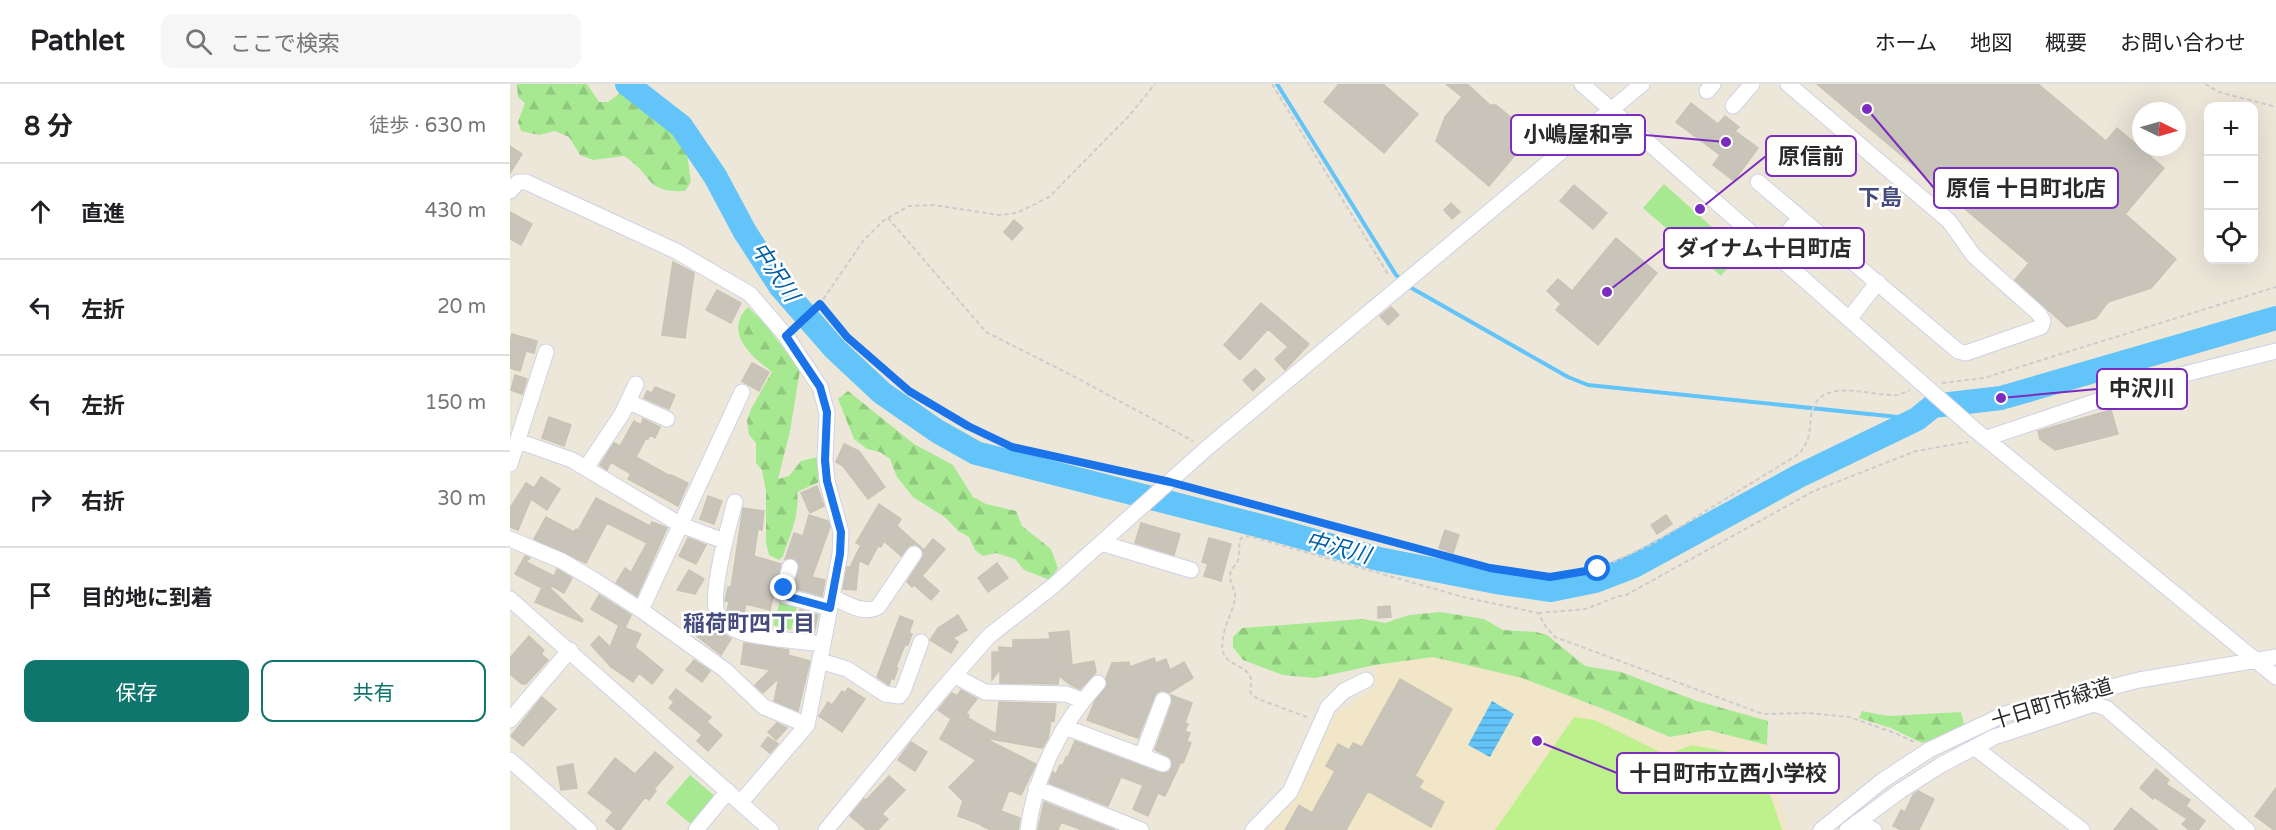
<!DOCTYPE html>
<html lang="ja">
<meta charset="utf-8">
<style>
:root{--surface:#fff;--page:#f6f6f6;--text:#202124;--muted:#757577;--line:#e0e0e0;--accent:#0f766e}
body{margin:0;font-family:"Varela Round","Noto Sans JP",sans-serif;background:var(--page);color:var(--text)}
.controls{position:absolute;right:18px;top:18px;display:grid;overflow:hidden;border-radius:12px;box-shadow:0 6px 24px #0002}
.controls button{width:54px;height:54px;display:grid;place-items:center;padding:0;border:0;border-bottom:2px solid var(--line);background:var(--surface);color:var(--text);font:30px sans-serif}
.compass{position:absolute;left:1622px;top:18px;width:54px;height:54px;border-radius:50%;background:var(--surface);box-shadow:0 6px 24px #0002;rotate:95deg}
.stop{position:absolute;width:18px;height:18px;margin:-14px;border:4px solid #1a73e8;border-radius:50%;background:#fff}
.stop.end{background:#1a73e8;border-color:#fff;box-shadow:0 2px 6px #0008}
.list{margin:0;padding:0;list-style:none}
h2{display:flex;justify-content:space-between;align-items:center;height:78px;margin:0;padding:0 24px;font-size:26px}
h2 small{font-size:20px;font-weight:400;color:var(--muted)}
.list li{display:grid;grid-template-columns:39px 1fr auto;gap:18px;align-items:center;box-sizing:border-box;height:96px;padding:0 24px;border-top:2px solid var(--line)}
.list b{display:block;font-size:22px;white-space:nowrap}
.list em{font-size:20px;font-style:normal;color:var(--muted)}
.actions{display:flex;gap:12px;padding:18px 24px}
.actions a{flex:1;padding:14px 0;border:2px solid var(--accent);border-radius:12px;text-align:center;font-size:21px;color:var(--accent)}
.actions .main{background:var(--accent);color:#fff}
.icon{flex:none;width:33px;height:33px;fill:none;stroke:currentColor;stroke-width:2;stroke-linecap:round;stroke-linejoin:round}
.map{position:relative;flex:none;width:1766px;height:746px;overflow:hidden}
header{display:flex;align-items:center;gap:36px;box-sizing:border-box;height:84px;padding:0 30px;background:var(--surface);border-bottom:2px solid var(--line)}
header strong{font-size:28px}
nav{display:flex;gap:33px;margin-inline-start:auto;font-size:21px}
.search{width:420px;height:54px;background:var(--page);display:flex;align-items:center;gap:15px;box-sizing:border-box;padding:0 21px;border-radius:12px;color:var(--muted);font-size:22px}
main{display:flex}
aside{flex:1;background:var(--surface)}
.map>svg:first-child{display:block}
.education{fill:#f1e7c8}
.grass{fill:#a7e991}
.forest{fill:url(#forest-firs)}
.pitch{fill:#bdf18c}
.water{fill:url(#water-rules)}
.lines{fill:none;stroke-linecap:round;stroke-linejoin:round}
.stream{stroke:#63c4f9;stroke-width:4}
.river{stroke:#63c4f9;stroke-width:24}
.building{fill:#c8c4ba;stroke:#c9c3b4;stroke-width:1.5}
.minor-casing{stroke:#cfd1e4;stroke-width:17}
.path{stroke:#ccc;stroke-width:2;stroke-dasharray:4.5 3;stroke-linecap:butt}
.minor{stroke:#fff;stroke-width:15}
.route{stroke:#1a73e8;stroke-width:8}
.labels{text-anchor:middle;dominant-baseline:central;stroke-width:5;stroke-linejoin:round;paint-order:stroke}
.street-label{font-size:21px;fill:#2a2a2a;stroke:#fff}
.neighbourhood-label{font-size:22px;font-weight:bold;fill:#464b7e;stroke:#fff}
.water-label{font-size:22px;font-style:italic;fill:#015fa6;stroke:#fff}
.leader{fill:none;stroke:#7b2cbf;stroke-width:2}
.callout-dot{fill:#7b2cbf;stroke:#fff;stroke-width:2}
.callout{fill:#fff;stroke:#7b2cbf;stroke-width:2}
.callout-label{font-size:22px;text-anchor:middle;font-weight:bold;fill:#2a2a2a}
</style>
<header>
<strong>Pathlet</strong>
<div class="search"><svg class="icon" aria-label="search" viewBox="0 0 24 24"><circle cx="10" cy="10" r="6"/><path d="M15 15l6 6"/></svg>ここで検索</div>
<nav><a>ホーム</a><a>地図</a><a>概要</a><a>お問い合わせ</a></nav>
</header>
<main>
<aside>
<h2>8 分<small>徒歩 · 630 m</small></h2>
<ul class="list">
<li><svg class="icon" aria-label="ahead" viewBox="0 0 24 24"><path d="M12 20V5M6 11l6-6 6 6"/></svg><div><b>直進</b></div><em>430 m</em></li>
<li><svg class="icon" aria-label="left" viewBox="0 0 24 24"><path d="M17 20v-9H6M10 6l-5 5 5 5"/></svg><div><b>左折</b></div><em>20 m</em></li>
<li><svg class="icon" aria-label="left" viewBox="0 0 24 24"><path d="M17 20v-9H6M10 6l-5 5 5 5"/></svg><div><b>左折</b></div><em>150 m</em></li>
<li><svg class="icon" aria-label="right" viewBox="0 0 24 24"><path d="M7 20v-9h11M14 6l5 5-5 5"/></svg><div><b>右折</b></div><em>30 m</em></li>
<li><svg class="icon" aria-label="arrive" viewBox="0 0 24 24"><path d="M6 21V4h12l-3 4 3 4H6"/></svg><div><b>目的地に到着</b></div></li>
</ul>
<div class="actions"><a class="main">保存</a><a>共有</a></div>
</aside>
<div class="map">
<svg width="1766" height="746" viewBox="0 0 1766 746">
<defs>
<pattern id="forest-firs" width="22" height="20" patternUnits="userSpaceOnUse" patternTransform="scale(1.5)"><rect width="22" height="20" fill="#a7e991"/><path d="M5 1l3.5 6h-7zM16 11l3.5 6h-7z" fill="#90c87d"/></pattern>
<pattern id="water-rules" width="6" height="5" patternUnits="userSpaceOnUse" patternTransform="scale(1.5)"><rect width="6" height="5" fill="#63c4f9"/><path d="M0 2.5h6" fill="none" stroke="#529fca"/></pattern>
</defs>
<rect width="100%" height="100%" fill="#ede7da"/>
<path class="education" d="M923,573L1012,594L1096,626L1160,653L1198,646L1257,661L1266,704L1279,746H753L786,712L826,629L865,604V581Z"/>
<path class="grass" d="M1154,100L1231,169L1211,192L1133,124Z
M271,514L288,519L281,546L263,541Z
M180,691L207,714L183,742L156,719Z"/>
<path class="forest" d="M7,0H77L89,18H98L110,9C131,12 167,45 175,65C179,75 179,87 181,98L175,107C134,109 144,91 114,72L83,76L70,71L59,53L45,47L29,51L11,47L8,38L15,19L8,13Z
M238,223L256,241L290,286L280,347L268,395L279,392L291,377L308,373L309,398L287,408C290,430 280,451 273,472L269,476L259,471L256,459V407L252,386L246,379V359L239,351L237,337L241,325L262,288C241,272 213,248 238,223Z
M338,307L404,360L443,381L463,413L476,420L506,427L512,442L541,465L548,484L540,496L514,486L505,475L486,469L473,472L465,466L459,453L448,447L436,434L403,413L387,393L380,375L370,368L357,365L344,355L328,315Z
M930,528L974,535L993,546L1026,548L1037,551L1075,582L1111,588L1187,617L1258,637L1257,661L1198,646L1160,653L1096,626L1012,594L923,573L865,581L805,594L773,591L733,576L723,563V553L732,544L853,535L875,539L899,531Z
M1352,627L1378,632L1451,628L1455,645L1412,659L1381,644L1349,634Z"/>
<path class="pitch" d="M1064,633L1085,636L1156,671L1182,661L1224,669L1254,692L1272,746H985Z"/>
<path class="water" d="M982,617L1004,630L980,673L958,661Z"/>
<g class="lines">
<path class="stream" d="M767,0L886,191L893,197
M898,202L1058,293L1078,301L1407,335"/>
<path class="river" d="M117,0L171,42L205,92L235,148L270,202L325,265L372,309L427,347L466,369L766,446L869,475L986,498L1041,506L1085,497L1124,482L1289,392L1407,335L1423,322L1491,314L1766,234"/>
</g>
<path class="building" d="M829,0H873L908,30L874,69L814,18Z
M936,0H957L980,21H986L1022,51L979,102L926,57L935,33L952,13Z
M1307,0H1528L1596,57L1607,44L1654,84L1615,130L1666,175L1641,204L1598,218L1586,234L1557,243L1505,196L1519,179Z
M1181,19L1208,40L1215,32L1229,43L1225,47L1248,64L1224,97L1203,81L1210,71L1166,38Z
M0,62L12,70L0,89Z
M1064,101L1097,129L1083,145L1050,117Z
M941,119L950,128L942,135L934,126Z
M0,128L22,140L11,161L0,155Z
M504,136L513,144L502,156L494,148Z
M1106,154L1147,189L1088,261L1046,226L1051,220L1037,207L1048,195L1062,207Z
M163,178L184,189L175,254L152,251Z
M207,206L231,219L221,239L196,226Z
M751,219L799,260L775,286L765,275L778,263L758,245L730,276L714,261Z
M881,223L889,231L878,241L870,232Z
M2,250L27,257L24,269L16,267L10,287L0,284V258Z
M242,279L259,288L249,307L232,297Z
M745,285L755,295L743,307L733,296Z
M5,291L17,295L12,310L1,306Z
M145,303L165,311L159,325L134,314L137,307L142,309Z
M1601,326L1608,350L1545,366L1530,355L1528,347Z
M39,333L61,341L54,362L32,354Z
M133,335L150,343L145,354L140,351L138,355L136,354L126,373L160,392L161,391L178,399L168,422L118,395L121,390L101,378L97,386L90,381L104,359L110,362L124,337L131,341Z
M334,360L349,367L375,403L358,415L333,382L326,378Z
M31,393L50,405L37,426L21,415L8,446L0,443V424L16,399L24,404Z
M307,402L314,422L300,429L291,409Z
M198,412L212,417L204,440L190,435Z
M86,414L140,442L142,438L157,444L127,512L106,499L115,484L121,488L137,459L97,439L76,479L24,455L36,433L64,448L66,445L68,446Z
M369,420L391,435L387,442L414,466L423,455L435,465L412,492L429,507L421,516L404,501L402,503L397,498L414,471L412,465L405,460L399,462L391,472L374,457L371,463L368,462L358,481L349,476L346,506L333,505L337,483H340L351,461L346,459Z
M233,424L254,427L252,446L248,445L244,472L271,480L260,526L236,520L233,534L220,531L217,527L219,518L215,517L218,503H221Z
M299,431L318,437L320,443L302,493L315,496L312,512L284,504L289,480L283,474L275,475L284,449L293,452Z
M1156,431L1162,440L1147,450L1141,441Z
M631,439L670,450L664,471L625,459Z
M935,446L949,451L943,469L929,464Z
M178,454L196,461L186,480L169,472Z
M699,454L721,460L711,497L694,492L698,480L692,478Z
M15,472L20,474L16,478L44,492L47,485L62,494L54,509L42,502L40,504L73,536L72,538L25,518L32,504L5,490Z
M487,479L498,494L478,508L468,494Z
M179,486L194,495L185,510L167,506Z
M89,511L121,531L115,544L131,550L125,563L153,586L142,600L129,589L123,598L101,583L81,561L89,552L100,563L109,541L110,542L81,525Z
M880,522L881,533L868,534V523Z
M290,526L308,531L304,549L285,545Z
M183,529L221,555L211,571L174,542Z
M448,531L457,546L443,554L448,558L441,569L420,556L428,544Z
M390,532L403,537L399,549L402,550L398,561H395L386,583L388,584L384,595H381L379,601L367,593Z
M559,547L562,581L584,577L586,588L570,605L561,601L549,592L548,600L490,599V585L482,596V568H489V563L503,564V556L540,555L539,549Z
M19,552L34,566L31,570L38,576L16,600H12L0,590V574Z
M234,559L279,566L278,571L300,577L288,627L264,617L269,594L253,609L245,601L260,586L231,580Z
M644,574L646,579L656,575L660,586L674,578L683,594L659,609L652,606L646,609L628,654L577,636L585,617L597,601L596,594L602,579L619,578L620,583Z
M184,576L200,587L192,598L176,586Z
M890,595L942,625L905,692L913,697L909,704L934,718L921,743L858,707L836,746H775L789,721L802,729L825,687L816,682L828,660L839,666L843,659L852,663Z
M338,604L355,615L332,648L309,632L318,618L322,621L332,607L335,609Z
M166,605L201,633L197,638L212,651L198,667L187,657L192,651L159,624L164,618L159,614Z
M451,606L467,615L456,629L459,631L458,634L486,650L489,618L546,620L544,637L541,636L538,654L532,664L474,654L526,680L511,711L499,706L491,727L510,734L508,746H481L472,742V741L448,732L453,717L439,703L466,676L430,655L441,635L428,626L442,609L447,612Z
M661,611L682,619L675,639L678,640L675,647L680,649L677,657L681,659L673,679L671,678L655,712L648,709L638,732L623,725L633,701L611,693L598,722L539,699L543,688L546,690L550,681H553L556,673H558L565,657L650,689L659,688L662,683L661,674L645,666L662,619Z
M32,613L46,625L13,662L1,652Z
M267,639L277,644L266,656L258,648Z
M258,653L268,660L260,669L251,662Z
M401,658L417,668L405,687L388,676Z
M145,668L163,683L144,705L146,707L139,716L135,713L110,746H107L96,737L103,728L78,709L105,674L125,690Z
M63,680L67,704L51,706L47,683Z
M1646,685L1659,696L1656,700L1680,716L1676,722L1695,737L1688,746H1679L1672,740L1677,735L1644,713L1643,715L1630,704Z
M379,692L395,706L372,730L378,735L368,746H357L340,732L354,715L356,716Z
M1766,704V746H1764L1745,732Z
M1408,707L1424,715L1409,746H1391L1383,742L1391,726L1395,728L1403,711Z
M534,718L605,746H572L551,738L548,746H528Z
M1621,724L1648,746H1604Z"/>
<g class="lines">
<defs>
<path id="minor" d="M1072,0L1464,345L1766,593
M1197,7L1203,0
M1223,22L1242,0
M1248,98L1448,267L1456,269L1531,243L1533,237L1529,230L1464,172L1439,137L1278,0
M0,107L8,98H16L166,167L240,210L276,252L310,303L317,329L315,376L317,397L331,448L330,470L313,560L297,641L231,718
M1262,167L1290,134
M1339,235L1368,198
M119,318L157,335
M1477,354L1643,298L1766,267
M8,357L62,376L171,441L214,457
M0,380L36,268
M76,384L112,330L126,300
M225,418C219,441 200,508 207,528C210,537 221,545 231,548C253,555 289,557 313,560
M0,455L52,477L86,497L131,526L215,586L254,623L297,641
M591,459L681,486
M280,483L274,503L276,512L320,524
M322,513C336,519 353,531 368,523L404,470
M0,515L261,746
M131,526L232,308
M310,577L337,585L375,610L389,612L393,607L411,558
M445,592L475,608L556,610L572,616
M0,636L60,566
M555,643L653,680
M1464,663L1572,746
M632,672L653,616
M0,676L79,746
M526,704L631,746
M1347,738L1364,746
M186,746L218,707
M316,746L430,608L479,552L543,502L697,364L1132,0
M518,746C525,691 551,640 588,599
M743,746L780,708L818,623L834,607L856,596
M1311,746L1372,697L1419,666L1495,630L1629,596L1766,573
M1337,746L1390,707L1431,681L1484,653L1584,620L1596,624L1737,746"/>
</defs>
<use href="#minor" class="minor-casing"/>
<path class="path" d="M762,0L879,192
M1695,0L1709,8L1766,23
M378,134L476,248L567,294L683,357
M310,220L337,253L399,307L458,342L502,363L643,394
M287,242L310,220L353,157L373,137L399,122L424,121L489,131L507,129L539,113L619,32L645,0
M1432,299L1474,294L1766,203
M674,402L980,484L1040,493L1088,485L1142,460L1289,370C1306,348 1296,341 1304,322C1317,294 1364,313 1387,311C1391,310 1396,308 1400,306
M1028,529L1076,525L1106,513L1116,511L1304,407L1406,367L1458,358
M797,633L748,615L741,610C739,603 743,598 740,592C734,581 717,581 713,568C709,550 722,532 725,514C726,506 720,500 720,492C720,485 726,482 728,476C730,468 728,461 731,454L739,452L953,513L1028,529L1036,543L1045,553L1253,630L1299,629L1339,633L1385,649L1406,659"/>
<use href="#minor" class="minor"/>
</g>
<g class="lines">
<path class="route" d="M274,504L276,512L320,524L330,470L331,448L317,397L315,376L317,328L310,303L276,252L310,220L337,253L399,307L458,342L502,363L660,398L980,484L1040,493L1088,485"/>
</g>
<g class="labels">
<g class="street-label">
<text transform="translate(1542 620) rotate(-17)">十日町市緑道</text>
</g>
<g class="neighbourhood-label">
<text x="1370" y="114">下島</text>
<text x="239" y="540">稲荷町四丁目</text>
</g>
<g class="water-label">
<text transform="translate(265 188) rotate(56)">中沢川</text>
<text transform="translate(828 464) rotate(15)">中沢川</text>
</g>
</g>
<path class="leader" d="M1216 58L1135 51M1190 125L1256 72M1357 25L1424 104M1097 208L1154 164M1491 314L1587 305M1027 657L1107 689"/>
<g class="callout-dot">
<circle cx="1216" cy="58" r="6"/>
<circle cx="1190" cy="125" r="6"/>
<circle cx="1357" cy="25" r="6"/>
<circle cx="1097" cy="208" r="6"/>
<circle cx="1491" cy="314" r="6"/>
<circle cx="1027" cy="657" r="6"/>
</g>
<g class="callout">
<rect x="1001" y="31" width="134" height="40" rx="6"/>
<rect x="1256" y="52" width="90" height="40" rx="6"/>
<rect x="1424" y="84" width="184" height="40" rx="6"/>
<rect x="1154" y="144" width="200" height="40" rx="6"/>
<rect x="1587" y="285" width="90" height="40" rx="6"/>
<rect x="1107" y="669" width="222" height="40" rx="6"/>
</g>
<g class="callout-label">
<text x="1068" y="58">小嶋屋和亭</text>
<text x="1301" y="80">原信前</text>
<text x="1516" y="112">原信 十日町北店</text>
<text x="1254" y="172">ダイナム十日町店</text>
<text x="1632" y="312">中沢川</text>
<text x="1218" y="697">十日町市立西小学校</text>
</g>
</svg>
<div class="controls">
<button>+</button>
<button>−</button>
<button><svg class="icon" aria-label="locate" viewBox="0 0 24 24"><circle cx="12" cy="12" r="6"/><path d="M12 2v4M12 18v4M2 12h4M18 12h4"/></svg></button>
</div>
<svg class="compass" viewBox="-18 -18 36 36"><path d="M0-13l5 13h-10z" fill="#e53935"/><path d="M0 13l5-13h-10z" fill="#757577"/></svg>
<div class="stop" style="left:1088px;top:485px"></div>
<div class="stop end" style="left:274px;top:504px"></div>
</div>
</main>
